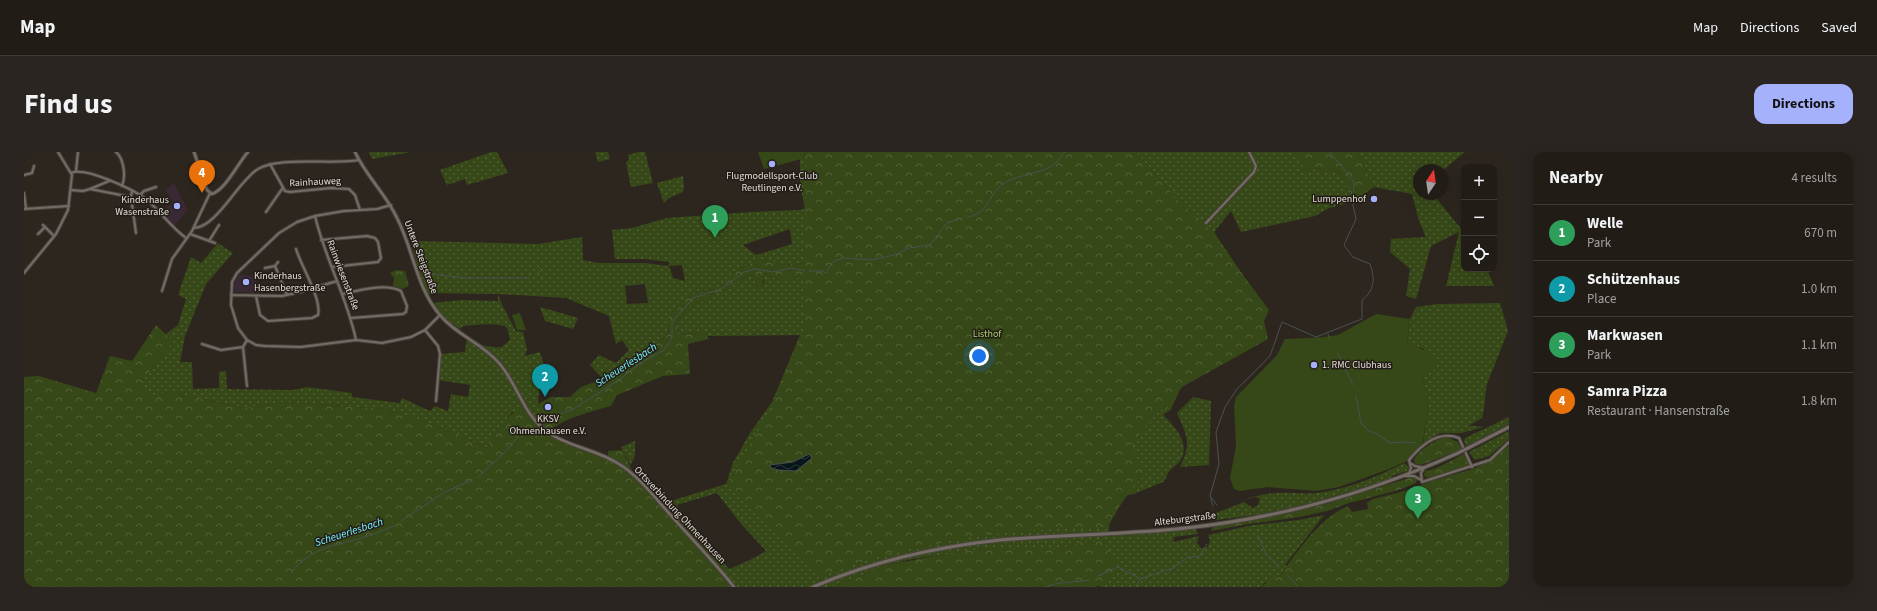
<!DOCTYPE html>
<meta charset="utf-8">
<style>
:root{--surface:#221c17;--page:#2a2520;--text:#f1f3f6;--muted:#a2a1a1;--line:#3f3a36;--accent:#a6b1fc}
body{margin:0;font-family:"Source Sans 3",sans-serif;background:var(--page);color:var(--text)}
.controls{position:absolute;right:12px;top:12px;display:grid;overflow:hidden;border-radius:8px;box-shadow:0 4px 16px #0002}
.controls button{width:36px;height:36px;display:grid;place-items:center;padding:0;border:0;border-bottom:1px solid var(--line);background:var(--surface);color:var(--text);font:20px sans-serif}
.compass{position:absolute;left:1389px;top:12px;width:36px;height:36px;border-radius:50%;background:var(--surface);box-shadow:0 4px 16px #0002;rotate:13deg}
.you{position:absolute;left:955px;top:204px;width:14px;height:14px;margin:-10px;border:3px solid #fff;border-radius:50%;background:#1a73e8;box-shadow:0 0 0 6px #1a73e833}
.badge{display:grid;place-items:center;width:26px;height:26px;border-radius:50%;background:var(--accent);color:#fff;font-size:13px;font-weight:700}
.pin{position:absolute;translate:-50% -33px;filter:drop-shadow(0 1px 2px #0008)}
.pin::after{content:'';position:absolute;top:21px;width:14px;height:12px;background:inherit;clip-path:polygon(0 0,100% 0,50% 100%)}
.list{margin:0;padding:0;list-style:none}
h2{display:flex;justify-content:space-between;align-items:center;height:52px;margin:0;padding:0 16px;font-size:17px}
h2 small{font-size:13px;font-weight:400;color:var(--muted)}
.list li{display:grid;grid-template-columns:26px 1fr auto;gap:12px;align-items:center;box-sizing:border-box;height:56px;padding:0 16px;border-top:1px solid var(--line)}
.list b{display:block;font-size:15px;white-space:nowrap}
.list p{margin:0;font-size:13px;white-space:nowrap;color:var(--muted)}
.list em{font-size:13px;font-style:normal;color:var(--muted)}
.icon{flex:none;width:22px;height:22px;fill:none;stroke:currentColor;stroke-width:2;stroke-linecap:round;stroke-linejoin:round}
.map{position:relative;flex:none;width:1485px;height:435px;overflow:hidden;border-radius:12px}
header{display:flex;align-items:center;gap:24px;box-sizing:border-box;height:56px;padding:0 20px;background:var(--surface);border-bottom:1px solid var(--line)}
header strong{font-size:19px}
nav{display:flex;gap:22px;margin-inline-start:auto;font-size:14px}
.intro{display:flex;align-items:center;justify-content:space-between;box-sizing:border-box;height:96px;padding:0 24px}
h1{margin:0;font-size:28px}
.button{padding:10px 18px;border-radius:12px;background:var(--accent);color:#111;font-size:14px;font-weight:700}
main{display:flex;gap:24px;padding:0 24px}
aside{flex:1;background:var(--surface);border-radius:12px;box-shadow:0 4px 16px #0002}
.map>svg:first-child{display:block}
.education{fill:#392934}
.grass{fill:url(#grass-dots);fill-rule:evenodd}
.forest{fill:url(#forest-crowns)}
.pitch{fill:#364817}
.water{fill:url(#water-waves);stroke:#485151}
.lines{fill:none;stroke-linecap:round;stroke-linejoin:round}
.stream{stroke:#485151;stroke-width:1}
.minor-casing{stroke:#4a443f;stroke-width:4}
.tertiary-casing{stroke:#4a443f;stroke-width:4.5}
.secondary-casing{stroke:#4a443f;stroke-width:5}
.minor{stroke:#746b64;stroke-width:2}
.tertiary{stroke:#746b64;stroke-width:2.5}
.secondary{stroke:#746b64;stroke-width:3}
.secondary-bridge-casing{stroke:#4a443f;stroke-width:5;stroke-linecap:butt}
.secondary-bridge{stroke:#746b64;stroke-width:3}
.poi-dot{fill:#a6b1fc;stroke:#231c16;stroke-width:1.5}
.labels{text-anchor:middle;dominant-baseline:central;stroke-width:3;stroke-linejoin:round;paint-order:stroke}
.poi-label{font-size:10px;fill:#e1dcd7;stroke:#231c16}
.street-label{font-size:10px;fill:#e1dcd7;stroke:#231c16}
.park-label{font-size:10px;fill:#aad16c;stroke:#231c16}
.water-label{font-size:11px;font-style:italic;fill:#7af3fe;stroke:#231c16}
</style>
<header>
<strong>Map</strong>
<nav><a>Map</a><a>Directions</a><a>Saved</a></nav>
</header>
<div class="intro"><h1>Find us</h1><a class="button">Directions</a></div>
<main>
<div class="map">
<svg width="1485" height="435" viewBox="0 0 1485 435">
<defs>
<pattern id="grass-dots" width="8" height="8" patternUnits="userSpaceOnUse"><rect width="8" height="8" fill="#364817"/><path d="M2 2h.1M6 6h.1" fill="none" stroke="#536238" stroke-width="1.8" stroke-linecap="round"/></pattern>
<pattern id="forest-crowns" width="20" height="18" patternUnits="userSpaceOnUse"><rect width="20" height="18" fill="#364817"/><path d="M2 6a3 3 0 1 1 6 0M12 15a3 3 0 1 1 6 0" fill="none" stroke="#536238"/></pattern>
<pattern id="water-waves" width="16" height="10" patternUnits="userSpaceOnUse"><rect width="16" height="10" fill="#071618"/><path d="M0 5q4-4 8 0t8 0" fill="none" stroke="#2b3739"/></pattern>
</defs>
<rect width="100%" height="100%" fill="#2d261f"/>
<path class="education" d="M150,32L164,58L150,74L137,61L149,50L141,37Z
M216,122L232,125L235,141L211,140L209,133Z"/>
<path class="grass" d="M345,0H387L348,7Z
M467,0H473L484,21L443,33L441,27L423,33L416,18Z
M571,0H584L586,7L574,10Z
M615,0H621L629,31L607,35L602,11L605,7L604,3Z
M780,0L1148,42L1112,0H1271L1280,19L1296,16L1298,23L1309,17L1318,23L1328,50L1305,56L1291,64L1217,80L1207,59L1190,80L1243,159L1157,235L1147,257L1139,263C1151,274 1167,292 1156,309C1153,313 1148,315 1145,320C1142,323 1143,327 1139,330L1112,341L1101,344L1085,373V379L1079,382L1171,375L1174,382L1150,385L1149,390L1175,384L1173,391L1177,396L1184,395L1186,388L1184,383L1229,373L1275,368L1300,363L1261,413L1263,414L1255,425L1240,431L1237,435H1077L1074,433L1093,422L1057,390L1035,397H960L888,407L864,413L808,435H710L637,352L702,332L709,311L726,281L748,250L776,183L683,184L680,181L653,182L654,169L659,164L664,155L684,147L692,141L703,138L715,129L729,122L733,136L740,131L739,121L754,127L783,111L760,113L736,107L712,119L702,131L693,136L672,141L654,159L646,163L644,183L613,207L579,227L566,213L575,203L592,211L605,198L598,188L592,192L585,164L542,146L474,142L478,153L492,179L499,180L503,197L501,204L516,200L526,233L515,239L514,252L518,260L511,268L488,260L474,277L463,296L415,275L362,257L261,250L221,256L152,241L123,244L114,235L149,189L142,182L154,173L162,147L154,143L167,105L177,111L194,91L209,101L182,132L161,184L156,210H168L169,237L195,236V220L202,219L203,237L269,238L283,235L328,241V245L376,251L378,246L406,259L411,254L424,259L427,242L444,245L446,233L414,228L416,202L441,200L443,186C454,193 466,196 478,195L486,188C485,184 485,178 482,175C475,170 447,173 439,174L436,177L429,172L425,173L407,151L438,148L474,149V142L409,141L402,143L392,117L394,116L387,90L391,89L514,92L558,85L559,108L575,111H621L644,114L646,110L620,107H591L588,78L608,76L643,66L728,60L777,58L781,56L776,33V7L781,6ZM766,77L768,92L732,103L719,93ZM658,113L661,129L649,126L645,114ZM621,132L624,151L603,152L601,134ZM693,341L718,373L742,399L726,408L705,417L658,365L653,353Z
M1334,0H1441L1419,18H1395V42H1409L1438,78L1440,77V117H1463L1470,134H1422L1435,80L1407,94L1392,147L1382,144L1386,117L1366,100L1367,87L1402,85L1395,69L1388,42L1350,35Z
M659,24L660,36L659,40L645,46L640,51L633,31Z
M1476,151L1484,179L1463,232C1460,243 1462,254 1458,266L1446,273H1442L1460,275L1437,281H1416L1399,293L1404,254L1399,222L1400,197L1383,191L1386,167L1392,155L1413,152Z
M516,155L554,166L549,177L521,169Z
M1169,245L1187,249L1185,313L1156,315C1168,291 1163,284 1153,261Z
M1485,265V272L1442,294L1440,289L1441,286Z
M1485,279V287L1465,304L1451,308L1445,300Z
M611,289V303L607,313L597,295Z
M1380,311L1385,315L1383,319L1370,323L1364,328L1291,350L1240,362L1192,368V361L1220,350L1229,356L1234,353L1236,346L1231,345L1220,348C1238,341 1253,340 1271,341C1278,341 1286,342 1293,341C1324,337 1353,325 1380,311Z
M1246,365L1247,369L1224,372L1223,369Z"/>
<path class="forest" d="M779,0H1112L1148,42L1149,45L1181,72L1245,158L1240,169L1244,187L1158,235L1142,258H1136L1105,295L1124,320L1109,335L1083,372L1072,376L1052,375L958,383L858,403L797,424L703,332L749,253L781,175V126L754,127L740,121L738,136H733L729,122L715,129L703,138L692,141L684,147L664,155L659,164L654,169L653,182L680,181L685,187L664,192L666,222L639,224L593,243L587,254C571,258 554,263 539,270C533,273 528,278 522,278L538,288L584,305V299L599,298L610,323L710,435H0V225L15,224L72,241L86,204L108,209L132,173L149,189L114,235L122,237L123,244L152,241L221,256L261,250L362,257L415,275L463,296C474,277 480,263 501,255L511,267L518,260L520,264L534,258L527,245H546L557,235L579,227L613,207L644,183L645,175L642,169L646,162L654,159L657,148L672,141L693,136L702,131L712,119L736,107L760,113L781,111L782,6Z
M1271,0H1334L1350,35L1328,50L1318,23L1309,17L1298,23L1296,16L1280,19Z
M372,118L381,119L385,134L378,137L369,134L370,126L366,121Z
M1423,285L1434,290L1438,297L1397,313L1391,311L1390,307C1396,298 1411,287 1423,285Z
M1485,293V435H1237L1248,426L1255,425C1274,399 1294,367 1324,354L1328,360L1344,357L1343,351L1349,347L1377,340L1411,328L1449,317L1466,309Z
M1440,302L1445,313L1405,326L1400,324L1401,319C1415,317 1427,308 1440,302Z
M1388,325L1393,327L1392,331L1375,338L1325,351L1303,359L1275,365L1247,369L1246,365L1302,352Z
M1223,369L1224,372L1187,379L1189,375Z
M1079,389L1090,406L1093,422L1072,435H808L864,413L920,402L960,397H1035L1057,390Z"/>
<path class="pitch" d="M734,0H780L781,6L740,17Z
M496,161L502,178H493L488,163Z
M1352,162L1386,167L1383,190L1410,203L1413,210L1412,217L1399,222L1404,254L1398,296L1385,308L1365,317L1315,335L1292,339L1244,335L1215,339L1210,337L1206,326L1212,294L1210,254L1212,245L1217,240L1253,203L1261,187L1300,185L1314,183Z
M527,245L534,258L520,265L514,252Z"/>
<path class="water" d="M785,302L788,306L772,319L754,318L747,316L746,313L769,310Z"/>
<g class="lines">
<path class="stream" d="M944,65C966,61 963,43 979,32C995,21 1019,23 1033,10C1036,8 1038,3 1041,0
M785,119H798L802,121L807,112L813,108L819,106L848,108L870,103L885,96L906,93L923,71L935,67
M514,121L517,119
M406,122L443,126H505
M1304,182L1305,186
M1314,201L1329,233
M1332,244L1337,271L1345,279L1353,282L1366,291L1379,290L1392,291
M517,266L529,264L548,258L595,228L618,210L640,198L648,186V170L669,146L697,137L720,120L731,117L749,120L767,116L781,119
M453,326L482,299L495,284
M1187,345L1193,353
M1189,354L1186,344L1195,312L1192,280L1201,255L1213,237L1246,204L1258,170L1292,185L1338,167V148C1351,138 1351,126 1346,112L1329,105L1320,93L1332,67L1329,53L1330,30L1306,0
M377,369L421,340L448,328
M1234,383L1242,402L1255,414
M267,421C288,393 314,394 344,384C353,381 362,377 370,374
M1263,422L1274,435
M1074,424L1094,415L1115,426
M1021,435C1035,429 1050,431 1065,428
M1112,435L1116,427L1149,416L1164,405H1175L1183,392"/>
<defs>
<path id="minor" d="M92,0C100,7 102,24 98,34
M246,12L261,39L266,40L307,36L325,37L331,43L336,58
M52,19L54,0
M47,21C61,14 110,38 122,47C136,59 147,75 162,86
M0,23L8,21L10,14
M66,37L85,29
M47,38L59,39L66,37L107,45
M108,39L107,45L112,81
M0,41L2,57
M116,43L120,39L132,35
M367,53L353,57L320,59L291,64L273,70L255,81L213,121L208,130L207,153L214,176L223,188L232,193L241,194L277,195L332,188L358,191L387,185L401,178L416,163
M0,57L45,54
M242,60L258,37
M291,64C301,107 323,145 332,188
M1182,71L1230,20L1232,14L1225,0
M19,73L30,84
M170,76C192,76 215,28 234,17C255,4 309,13 335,8
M14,82L20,76
M166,82L191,91
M297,88L343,84L351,86L354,90L357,106L354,110L308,115
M185,89L195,73
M251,114L263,143
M251,114L254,110
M241,116L251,114
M0,121L32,82L44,58L48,23L34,0
M138,139L148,107L168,79L186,41
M319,142C336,138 361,131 377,139L383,154L382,160L379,162L327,166
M207,143L258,144L276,140L313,129
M232,144L236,163L244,169L288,166L294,163C298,147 277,114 272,97
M401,178L414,194L416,202L412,249
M223,188L219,195L223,234
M178,192L197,198L219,195
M1386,311L1391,314L1400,316L1397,321L1398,330L1466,308L1485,290
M1385,321L1387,316L1385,308C1398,292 1415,278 1435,286L1448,315
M1381,324H1390L1397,328"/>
<path id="tertiary" d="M170,0L183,38L188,42C202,37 214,11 224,0
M331,0C342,24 362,42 373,66C389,97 392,134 415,162C432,183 458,191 475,211C493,232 499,261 521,278C543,295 572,297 595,312C616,325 633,348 650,367C670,389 691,411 710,435"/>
<path id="secondary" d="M1446,295L1485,275
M789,435C849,409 911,395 976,388C1038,382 1100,383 1162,376C1256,366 1348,340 1434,301"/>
</defs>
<use href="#minor" class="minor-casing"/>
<use href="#tertiary" class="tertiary-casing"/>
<use href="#secondary" class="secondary-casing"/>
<use href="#minor" class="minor"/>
<use href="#tertiary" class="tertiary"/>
<use href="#secondary" class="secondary"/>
<defs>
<path id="secondary-bridge" d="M1434,301L1446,295"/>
</defs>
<use href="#secondary-bridge" class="secondary-bridge-casing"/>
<use href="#secondary-bridge" class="secondary-bridge"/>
</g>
<g class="poi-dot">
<circle cx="748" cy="12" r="4"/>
<circle cx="1350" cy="47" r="4"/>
<circle cx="153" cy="54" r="4"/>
<circle cx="222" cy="130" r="4"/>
<circle cx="1290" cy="213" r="4"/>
<circle cx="524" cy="255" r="4"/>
</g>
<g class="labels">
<g class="poi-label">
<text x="748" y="24">Flugmodellsport-Club<tspan x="748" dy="12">Reutlingen e.V.</tspan></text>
<text x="1342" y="47" text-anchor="end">Lumppenhof</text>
<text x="145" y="48" text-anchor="end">Kinderhaus<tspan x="145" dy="12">Wasenstraße</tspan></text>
<text x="230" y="124" text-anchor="start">Kinderhaus<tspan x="230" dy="12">Hasenbergstraße</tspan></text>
<text x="1298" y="213" text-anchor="start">1. RMC Clubhaus</text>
<text x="524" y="267">KKSV<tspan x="524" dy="12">Ohmenhausen e.V.</tspan></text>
</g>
<g class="street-label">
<text transform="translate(291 30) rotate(-3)">Rainhauweg</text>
<text transform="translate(397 105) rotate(69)">Untere Steigstraße</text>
<text transform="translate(319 123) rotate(69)">Rainwiesenstraße</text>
<text transform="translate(656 363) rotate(47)">Ortsverbindung Ohmenhausen</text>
<text transform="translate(1161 367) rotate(-7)">Alteburgstraße</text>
</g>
<g class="park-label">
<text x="963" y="182">Listhof</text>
</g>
<g class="water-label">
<text transform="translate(602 213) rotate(-33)">Scheuerlesbach</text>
<text transform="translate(325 380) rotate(-18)">Scheuerlesbach</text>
</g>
</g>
</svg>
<div class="controls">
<button>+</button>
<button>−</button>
<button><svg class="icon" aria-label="locate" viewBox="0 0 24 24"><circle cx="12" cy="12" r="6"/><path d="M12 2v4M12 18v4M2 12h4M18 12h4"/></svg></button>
</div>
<svg class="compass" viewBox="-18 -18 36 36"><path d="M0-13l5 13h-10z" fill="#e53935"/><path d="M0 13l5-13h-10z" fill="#a2a1a1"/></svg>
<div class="you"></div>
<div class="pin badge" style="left:691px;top:86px;background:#2e9e5b">1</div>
<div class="pin badge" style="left:521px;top:245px;background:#0f9aa8">2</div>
<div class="pin badge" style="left:1394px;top:367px;background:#2e9e5b">3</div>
<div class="pin badge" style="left:178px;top:41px;background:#e8710a">4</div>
</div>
<aside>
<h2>Nearby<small>4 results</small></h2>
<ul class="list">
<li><span class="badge" style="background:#2e9e5b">1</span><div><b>Welle</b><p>Park</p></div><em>670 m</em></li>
<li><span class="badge" style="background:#0f9aa8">2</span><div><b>Schützenhaus</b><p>Place</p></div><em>1.0 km</em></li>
<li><span class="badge" style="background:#2e9e5b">3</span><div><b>Markwasen</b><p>Park</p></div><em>1.1 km</em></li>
<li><span class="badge" style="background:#e8710a">4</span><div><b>Samra Pizza</b><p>Restaurant · Hansenstraße</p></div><em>1.8 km</em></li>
</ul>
</aside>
</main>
